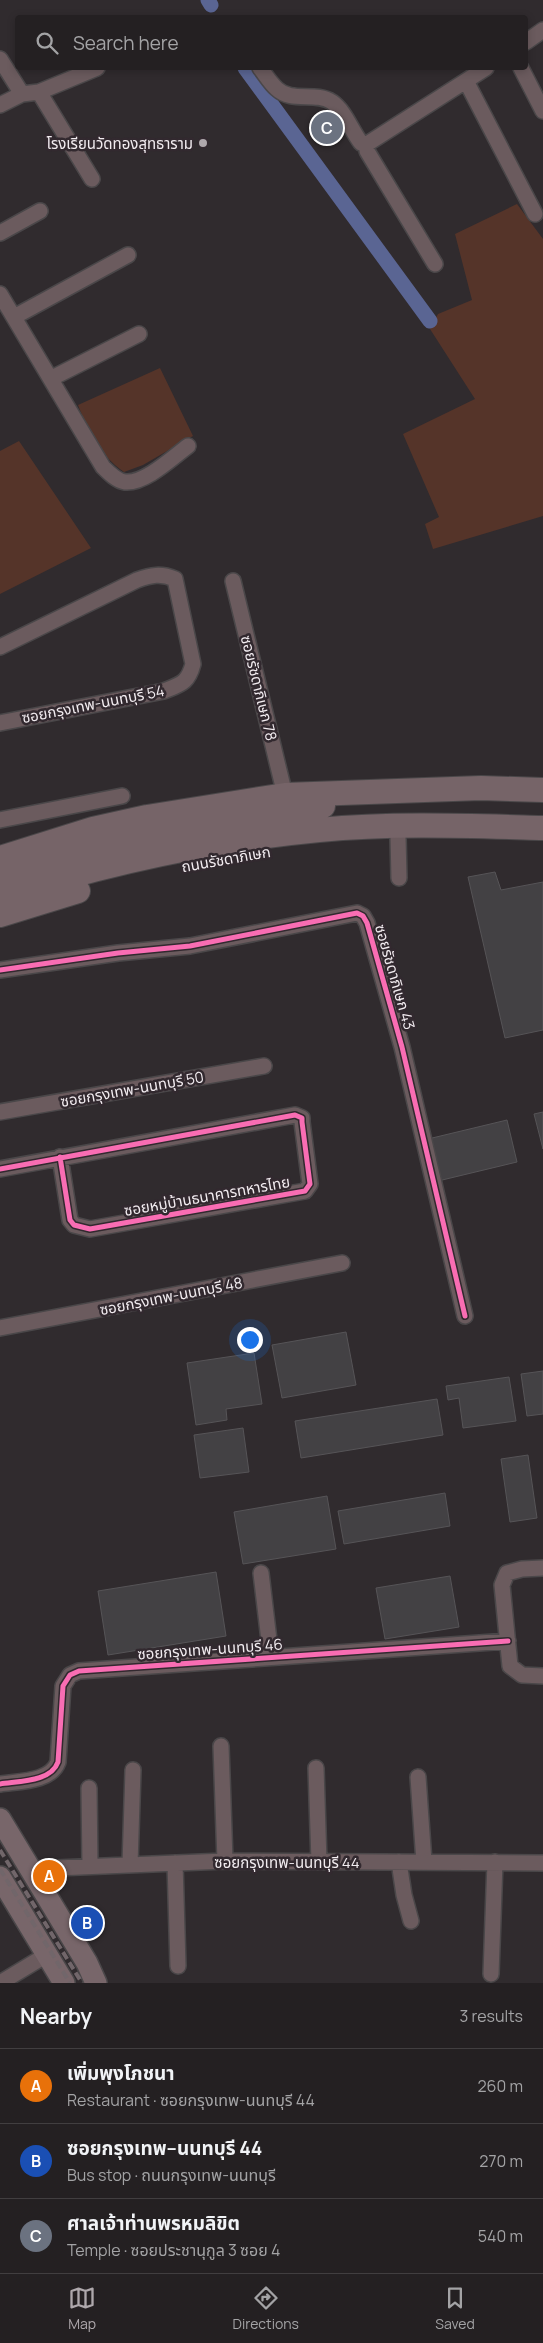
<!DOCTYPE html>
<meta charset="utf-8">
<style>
:root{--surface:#242022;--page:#2c282a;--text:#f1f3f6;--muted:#a3a3a5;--line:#413e40;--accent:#aea8ac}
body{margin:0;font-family:Manrope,"Noto Sans Thai",sans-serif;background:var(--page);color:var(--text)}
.you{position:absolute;left:249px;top:1339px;width:18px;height:18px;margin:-12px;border:4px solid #fff;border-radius:50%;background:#1a73e8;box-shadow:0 0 0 8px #1a73e833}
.badge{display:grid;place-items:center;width:32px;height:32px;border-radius:50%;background:var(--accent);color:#fff;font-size:16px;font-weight:700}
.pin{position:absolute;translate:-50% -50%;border:2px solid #fff;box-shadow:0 1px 5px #0006}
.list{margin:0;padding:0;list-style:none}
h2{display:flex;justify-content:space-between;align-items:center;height:65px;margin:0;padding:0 20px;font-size:21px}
h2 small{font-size:16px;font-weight:400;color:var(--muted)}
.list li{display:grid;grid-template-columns:32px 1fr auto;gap:15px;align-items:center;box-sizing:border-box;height:75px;padding:0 20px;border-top:1px solid var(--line)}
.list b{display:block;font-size:19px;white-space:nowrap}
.list p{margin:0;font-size:16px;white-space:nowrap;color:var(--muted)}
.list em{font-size:16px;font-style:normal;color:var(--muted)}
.icon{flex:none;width:28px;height:28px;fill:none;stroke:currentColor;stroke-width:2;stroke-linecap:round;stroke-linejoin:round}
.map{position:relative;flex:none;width:543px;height:1983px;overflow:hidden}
.search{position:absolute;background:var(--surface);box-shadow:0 2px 8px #0003;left:15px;right:15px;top:15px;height:55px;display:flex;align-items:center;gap:12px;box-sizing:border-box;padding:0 18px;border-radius:5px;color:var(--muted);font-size:19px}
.sheet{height:290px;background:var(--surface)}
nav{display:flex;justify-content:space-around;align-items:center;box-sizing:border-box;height:70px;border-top:1px solid var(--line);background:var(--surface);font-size:14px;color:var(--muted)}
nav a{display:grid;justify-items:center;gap:2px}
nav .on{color:var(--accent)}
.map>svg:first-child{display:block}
.green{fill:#553429}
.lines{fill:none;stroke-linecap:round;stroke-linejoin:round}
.canal{stroke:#5a6593;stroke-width:15}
.building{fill:#434144;stroke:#565457}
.street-casing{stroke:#4a4749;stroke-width:18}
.secondary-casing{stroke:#4a4749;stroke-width:24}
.primary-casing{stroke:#4a4749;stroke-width:26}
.street{stroke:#6b5b5e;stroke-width:15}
.secondary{stroke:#78666a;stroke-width:21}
.primary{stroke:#766468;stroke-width:24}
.rail{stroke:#71666a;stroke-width:4;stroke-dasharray:8 4;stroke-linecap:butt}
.cycleway-casing{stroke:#32292f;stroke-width:8}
.cycleway{stroke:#f96db3;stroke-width:5}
.poi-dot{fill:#aea8ac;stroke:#32292f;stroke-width:2}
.labels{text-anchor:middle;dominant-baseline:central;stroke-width:5;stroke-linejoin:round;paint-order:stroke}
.poi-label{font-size:15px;fill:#f2ecf0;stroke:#32292f;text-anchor:end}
.street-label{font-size:15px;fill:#f2ecf0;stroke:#32292f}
</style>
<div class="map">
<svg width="543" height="1983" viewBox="0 0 543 1983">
<rect width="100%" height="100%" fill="#302b2e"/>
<path class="green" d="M517,204L543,239V516L433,549L425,524L439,517L403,434L475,399L430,329L438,314L472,300L455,234Z
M160,368L193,436L143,465L124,472C98,453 90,435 78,405Z
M19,441L91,548L0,594V451Z"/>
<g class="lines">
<path class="canal" d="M208,0L211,5
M245,68L430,321"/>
</g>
<path class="building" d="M495,872L501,890L543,882V1030L505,1038L468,877Z
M543,1112V1149L534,1114Z
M507,1120L517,1162L438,1181L428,1139Z
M346,1332L356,1385L282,1398L272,1345Z
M254,1353L262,1404L226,1409L227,1420L196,1425L187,1363Z
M543,1371V1414L527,1416L521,1374Z
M509,1377L516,1421L463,1428L459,1398L448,1400L446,1386Z
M437,1399L443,1435L301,1458L295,1421Z
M243,1428L249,1472L200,1478L194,1435Z
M528,1455L537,1518L510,1522L501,1459Z
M445,1493L450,1526L344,1544L338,1511Z
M327,1496L336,1549L243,1564L234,1512Z
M216,1572L226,1636L108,1655L98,1591Z
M450,1576L459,1627L385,1639L376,1588Z
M57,1869L63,1881L45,1888L33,1870Z"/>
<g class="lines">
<defs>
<path id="street" d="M526,42L543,30
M0,59L22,94
M260,68C265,74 270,83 277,89C292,103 315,91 332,102C345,111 351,130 361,143L367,144L486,68
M521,68L543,111
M466,81L535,214
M39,92L92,179
M0,105L22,94L39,92L97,68
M367,144V151L435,264
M0,233L40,211
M0,294L103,467C109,473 117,481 125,482C145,484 173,457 188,446
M14,317L128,255
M52,378L139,334
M233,581L285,795
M0,647L137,580C151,575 161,573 175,579L193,664C188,683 181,684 164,691L0,723
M0,820L122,796
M398,837L399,878
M0,970L118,953L190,946L357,913L363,916L367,923L402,1047L465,1316
M0,1112L264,1066
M0,1169L295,1115L302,1118V1122L310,1184L305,1191L90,1229L74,1225L70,1220L60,1157
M0,1328L342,1263
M543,1568L522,1569L507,1573L502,1585L510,1666L522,1675L543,1676
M261,1573L271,1657
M221,1746L225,1861
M316,1768L319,1862
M418,1777L424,1862
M0,1784C19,1781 51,1782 58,1762L63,1686L70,1675L79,1671L508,1641
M89,1788L90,1866
M399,1862L404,1895L411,1921
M175,1863L178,1966
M130,1865L133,1770
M32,1869L225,1861L543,1863
M491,1974L495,1862
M0,1983L48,1954"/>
<path id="secondary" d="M0,1819L87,1963L96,1983
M0,1877L64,1983"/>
<path id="primary" d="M0,858L93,829L147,817L285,795L481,788L543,790
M0,879L97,850L189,828L323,806
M0,897C103,864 211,840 319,830C393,823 469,826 543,828
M0,915L78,891"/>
</defs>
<use href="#street" class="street-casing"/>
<use href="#secondary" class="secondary-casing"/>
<use href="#primary" class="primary-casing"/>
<use href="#street" class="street"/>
<use href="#secondary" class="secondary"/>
<use href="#primary" class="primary"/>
<path class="rail" d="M0,1850L82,1983
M0,1869L70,1983"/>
<defs>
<path id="cycleway" d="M0,970L118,953L190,946L357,913L363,916L367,923L402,1047L465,1316
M0,1169L295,1115L302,1118V1122L310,1184L305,1191L90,1229L74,1225L70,1220L60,1157
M0,1784C19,1781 51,1782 58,1762L63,1686L70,1675L79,1671L508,1641"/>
</defs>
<use href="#cycleway" class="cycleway-casing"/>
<use href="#cycleway" class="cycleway"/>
</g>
<circle class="poi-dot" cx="203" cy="143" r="5"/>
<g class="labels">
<g class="poi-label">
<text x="193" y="143">โรงเรียนวัดทองสุทธาราม</text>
</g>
<g class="street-label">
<text transform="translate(259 688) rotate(76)">ซอยรัชดาภิเษก 78</text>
<text transform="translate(93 704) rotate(-11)">ซอยกรุงเทพ-นนทบุรี 54</text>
<text transform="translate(226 859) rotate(-10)">ถนนรัชดาภิเษก</text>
<text transform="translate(395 977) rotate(74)">ซอยรัชดาภิเษก 43</text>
<text transform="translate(132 1089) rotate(-10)">ซอยกรุงเทพ-นนทบุรี 50</text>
<text transform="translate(207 1196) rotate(-10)">ซอยหมู่บ้านธนาคารทหารไทย</text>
<text transform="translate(171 1296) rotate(-11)">ซอยกรุงเทพ-นนทบุรี 48</text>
<text transform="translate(210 1649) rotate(-4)">ซอยกรุงเทพ-นนทบุรี 46</text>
<text x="287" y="1862">ซอยกรุงเทพ-นนทบุรี 44</text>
</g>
</g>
</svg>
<div class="you"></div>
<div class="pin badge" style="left:49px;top:1876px;background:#e8710a">A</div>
<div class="pin badge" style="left:87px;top:1923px;background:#1a4fb4">B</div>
<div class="pin badge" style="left:327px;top:128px;background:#6b7280">C</div>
<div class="search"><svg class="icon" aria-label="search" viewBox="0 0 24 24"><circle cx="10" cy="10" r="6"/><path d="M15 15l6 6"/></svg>Search here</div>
</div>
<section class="sheet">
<h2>Nearby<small>3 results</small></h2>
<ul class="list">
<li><span class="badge" style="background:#e8710a">A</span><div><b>เพิ่มพุงโภชนา</b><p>Restaurant · ซอยกรุงเทพ-นนทบุรี 44</p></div><em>260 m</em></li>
<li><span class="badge" style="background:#1a4fb4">B</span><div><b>ซอยกรุงเทพ–นนทบุรี 44</b><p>Bus stop · ถนนกรุงเทพ-นนทบุรี</p></div><em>270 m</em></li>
<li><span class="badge" style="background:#6b7280">C</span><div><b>ศาลเจ้าท่านพรหมลิขิต</b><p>Temple · ซอยประชานุกูล 3 ซอย 4</p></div><em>540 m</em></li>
</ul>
</section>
<nav>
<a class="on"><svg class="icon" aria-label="map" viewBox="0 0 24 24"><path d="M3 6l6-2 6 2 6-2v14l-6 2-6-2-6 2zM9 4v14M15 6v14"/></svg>Map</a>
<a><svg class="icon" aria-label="directions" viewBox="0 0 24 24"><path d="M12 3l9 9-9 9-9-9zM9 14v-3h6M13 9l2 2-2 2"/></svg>Directions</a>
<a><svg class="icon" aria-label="saved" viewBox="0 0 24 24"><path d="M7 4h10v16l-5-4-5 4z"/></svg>Saved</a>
</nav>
